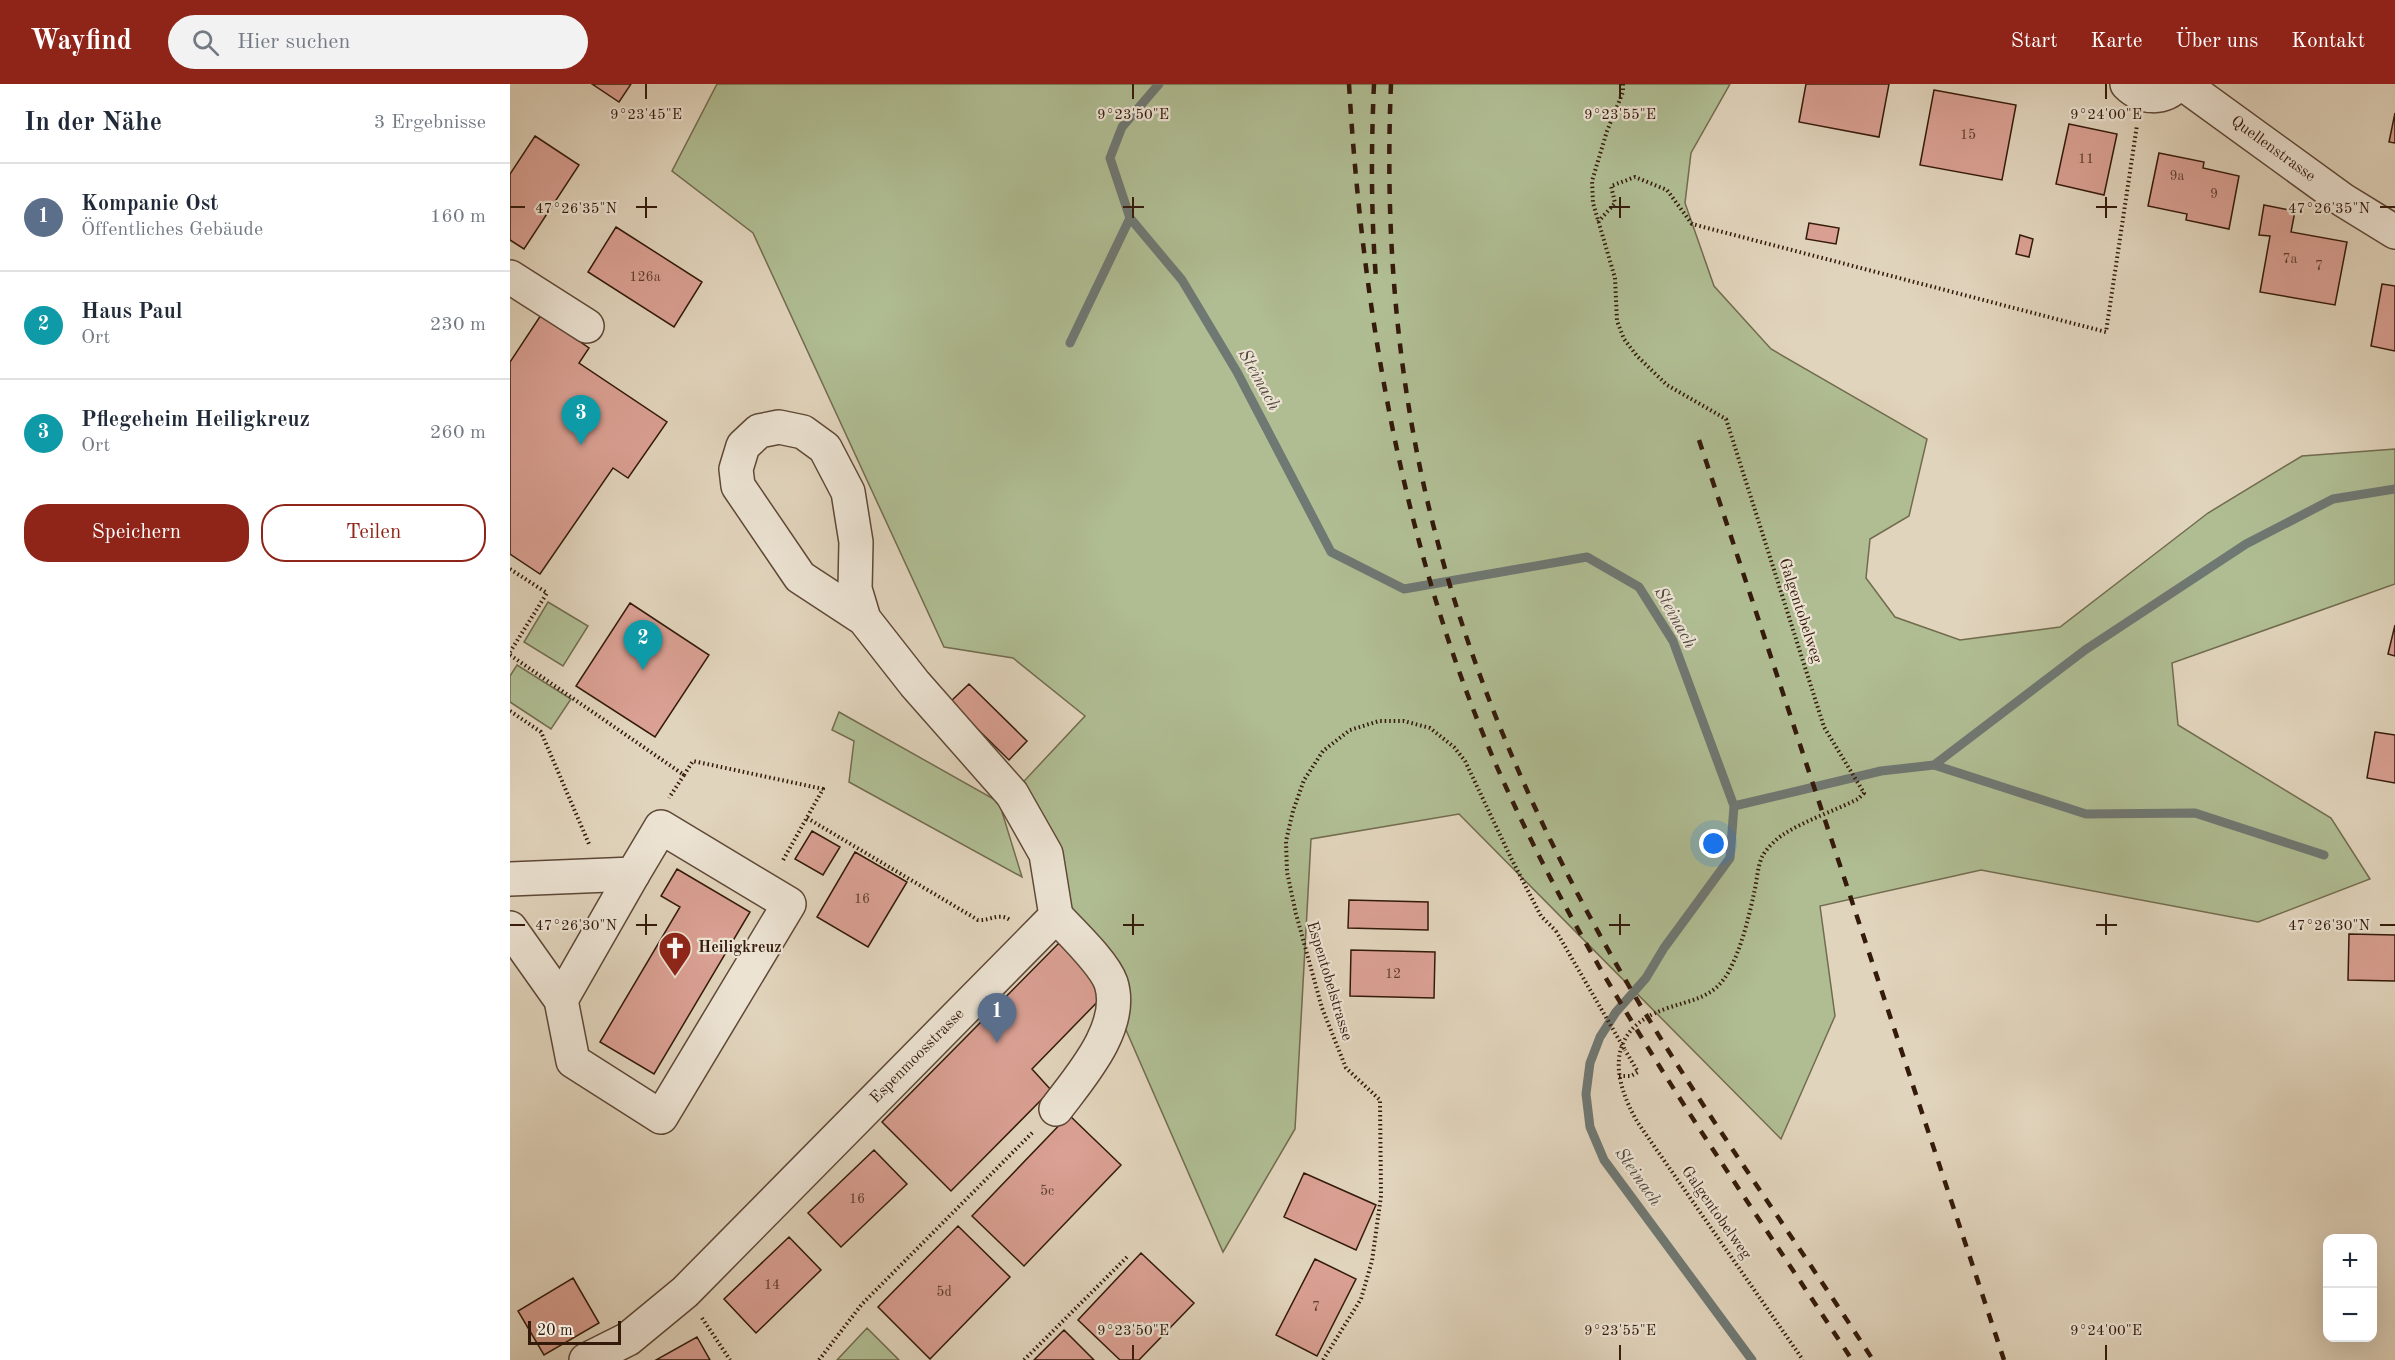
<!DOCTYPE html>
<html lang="de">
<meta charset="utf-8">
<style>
:root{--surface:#fff;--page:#f2f2f3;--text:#1f2937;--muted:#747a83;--line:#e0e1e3;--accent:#8f2418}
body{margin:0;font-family:"Old Standard TT",serif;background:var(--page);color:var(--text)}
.controls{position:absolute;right:18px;bottom:18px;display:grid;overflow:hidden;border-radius:12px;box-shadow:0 6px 24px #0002}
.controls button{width:54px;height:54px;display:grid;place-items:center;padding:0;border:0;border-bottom:2px solid var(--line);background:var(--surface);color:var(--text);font:30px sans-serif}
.scale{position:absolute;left:18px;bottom:15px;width:93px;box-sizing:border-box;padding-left:6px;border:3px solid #341a0b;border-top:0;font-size:16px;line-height:21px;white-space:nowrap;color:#341a0b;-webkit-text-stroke:4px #ece3d3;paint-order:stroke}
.you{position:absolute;left:1204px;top:760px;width:21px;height:21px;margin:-15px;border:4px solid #fff;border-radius:50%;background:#1a73e8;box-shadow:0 0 0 9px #1a73e833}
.badge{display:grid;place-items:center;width:39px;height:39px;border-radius:50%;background:var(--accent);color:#fff;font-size:20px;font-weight:700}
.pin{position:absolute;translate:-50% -50px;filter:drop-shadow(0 2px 3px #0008)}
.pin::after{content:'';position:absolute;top:32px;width:21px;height:18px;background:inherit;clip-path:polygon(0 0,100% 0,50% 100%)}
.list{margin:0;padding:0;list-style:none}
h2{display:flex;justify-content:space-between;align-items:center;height:78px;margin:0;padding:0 24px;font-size:26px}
h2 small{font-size:20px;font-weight:400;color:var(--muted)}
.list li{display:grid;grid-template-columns:39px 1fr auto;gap:18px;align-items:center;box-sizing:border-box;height:108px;padding:0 24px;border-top:2px solid var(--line)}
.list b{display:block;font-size:22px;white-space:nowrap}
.list p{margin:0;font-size:20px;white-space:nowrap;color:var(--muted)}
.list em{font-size:20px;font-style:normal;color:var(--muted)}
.actions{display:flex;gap:12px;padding:18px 24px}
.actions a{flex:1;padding:14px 0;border:2px solid var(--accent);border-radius:24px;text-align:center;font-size:21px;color:var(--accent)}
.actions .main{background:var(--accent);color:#fff}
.icon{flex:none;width:33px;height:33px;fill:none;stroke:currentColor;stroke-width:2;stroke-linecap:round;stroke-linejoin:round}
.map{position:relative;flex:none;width:1885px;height:1276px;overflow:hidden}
header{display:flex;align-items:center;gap:36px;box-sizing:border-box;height:84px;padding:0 30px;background:var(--accent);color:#fff}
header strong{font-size:28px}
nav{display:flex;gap:33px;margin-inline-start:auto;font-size:21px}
.search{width:420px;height:54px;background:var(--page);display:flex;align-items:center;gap:15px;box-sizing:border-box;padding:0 21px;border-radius:33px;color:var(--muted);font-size:22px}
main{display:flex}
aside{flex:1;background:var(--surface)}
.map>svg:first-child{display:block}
.green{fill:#b0bd93;stroke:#726c4f;stroke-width:1.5}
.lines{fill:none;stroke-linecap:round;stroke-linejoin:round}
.stream{stroke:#6f7873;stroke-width:9}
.building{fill:#daa093;stroke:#341a0b;stroke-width:1.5}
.minor-casing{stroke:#5f4837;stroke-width:36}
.path{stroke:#341a0b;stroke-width:4;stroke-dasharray:1.5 3;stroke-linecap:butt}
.minor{stroke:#ece3d3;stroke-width:33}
.rail{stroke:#341a0b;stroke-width:4.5;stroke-dasharray:10 10;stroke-linecap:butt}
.path-bridge{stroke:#341a0b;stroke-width:4;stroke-dasharray:1.5 3;stroke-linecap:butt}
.ticks{fill:none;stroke:#341a0b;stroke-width:2}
.labels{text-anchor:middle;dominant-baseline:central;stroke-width:4.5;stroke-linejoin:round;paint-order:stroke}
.number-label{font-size:14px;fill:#5e3c2d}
.street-label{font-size:16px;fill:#341a0b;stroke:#ece3d3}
.poi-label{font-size:16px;font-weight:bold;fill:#341a0b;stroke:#ece3d3;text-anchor:start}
.water-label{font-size:18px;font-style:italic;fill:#52493f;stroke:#ece3d3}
.ticks-label{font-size:15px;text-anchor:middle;fill:#341a0b;stroke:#ece3d3;stroke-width:4.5;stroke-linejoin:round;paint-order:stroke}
</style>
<header>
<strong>Wayfind</strong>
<div class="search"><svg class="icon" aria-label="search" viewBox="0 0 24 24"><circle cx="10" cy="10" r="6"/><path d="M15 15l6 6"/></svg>Hier suchen</div>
<nav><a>Start</a><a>Karte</a><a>Über uns</a><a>Kontakt</a></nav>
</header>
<main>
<aside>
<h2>In der Nähe<small>3 Ergebnisse</small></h2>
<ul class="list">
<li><span class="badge" style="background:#5c6f8a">1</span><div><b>Kompanie Ost</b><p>Öffentliches Gebäude</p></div><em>160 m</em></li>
<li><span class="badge" style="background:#0f9aa8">2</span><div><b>Haus Paul</b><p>Ort</p></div><em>230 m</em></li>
<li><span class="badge" style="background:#0f9aa8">3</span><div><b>Pflegeheim Heiligkreuz</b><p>Ort</p></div><em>260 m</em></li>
</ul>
<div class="actions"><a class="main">Speichern</a><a>Teilen</a></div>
</aside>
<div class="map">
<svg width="1885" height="1276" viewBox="0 0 1885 1276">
<rect width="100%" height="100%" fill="#e1d4bc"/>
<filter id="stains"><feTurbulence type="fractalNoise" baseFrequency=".00333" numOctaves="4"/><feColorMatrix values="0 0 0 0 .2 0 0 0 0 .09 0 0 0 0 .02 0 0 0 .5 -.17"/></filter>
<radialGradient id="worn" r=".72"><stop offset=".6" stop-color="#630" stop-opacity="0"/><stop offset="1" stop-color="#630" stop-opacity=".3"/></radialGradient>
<path class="green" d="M207,0H1220L1181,69L1175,119L1204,202L1261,265L1417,355L1399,432L1360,455L1356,494L1385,533L1450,556L1550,543L1698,429L1792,372L1885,365V500L1662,579L1668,641L1821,734L1860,795L1748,838L1471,786L1310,822L1325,932L1271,1055L949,730L801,755L785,1045L713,1168L585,875L502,710L575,632L503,574L434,563L243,149L162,87Z
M38,518L78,542L53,582L14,558Z
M7,581L61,615L41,645L0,618V592Z
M329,628L489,718L512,793L339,698L344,657L322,646Z
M357,1244L389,1276H327Z"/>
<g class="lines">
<path class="stream" d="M649,0L612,43L600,74L620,134L672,196L727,288L821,468L894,505L1077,473L1129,503L1163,557L1224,722L1220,774L1154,864L1136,894L1106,928L1090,953L1080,979L1076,1010L1080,1043L1094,1076L1242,1276
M560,259L620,134
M1424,681L1576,730L1685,729L1814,771
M1224,722L1371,687L1424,681L1575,566L1736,460L1823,415L1885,405"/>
</g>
<path class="building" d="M82,0H121L109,18Z
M1296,0H1379L1369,53L1289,38Z
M1424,6L1506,21L1492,96L1410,81Z
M1885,29V59L1879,58Z
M1559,40L1607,50L1594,111L1546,100Z
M25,52L69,81L14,165L0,156V90Z
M1649,69L1694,78L1693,84L1729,92L1719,145L1676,136L1677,130L1638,122Z
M1754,121L1785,127L1781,148L1837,158L1825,221L1750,208L1760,152L1749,151Z
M1299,139L1329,144L1326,160L1296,155Z
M106,143L192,198L164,243L78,188Z
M1510,151L1523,155L1519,173L1506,170Z
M1872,200L1885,202V267L1861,262Z
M31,231L79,264L69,279L157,338L118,394L103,384L30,490L0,470V278Z
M120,519L199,571L145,653L66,602Z
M1885,541V572L1878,570Z
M459,600L517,657L499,676L440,618Z
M1865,648L1885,651V699L1857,694Z
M302,747L330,763L313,791L285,775Z
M345,768L397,798L358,863L307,833Z
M167,785L240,828L144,990L90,958L170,823L151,812Z
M839,816L918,818V846L838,844Z
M1839,850L1885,851V897L1838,896Z
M549,859L599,906L522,985L541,1006L441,1107L372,1038Z
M841,866L925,868L924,914L840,912Z
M559,1031L611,1081L514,1182L462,1132Z
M364,1066L397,1100L331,1163L298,1129Z
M794,1089L866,1121L846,1166L774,1133Z
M448,1142L500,1193L420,1275L368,1223Z
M279,1153L311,1186L246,1249L214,1215Z
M631,1169L684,1219L629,1276H610L568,1236Z
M805,1175L846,1195L807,1272L766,1251Z
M63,1194L89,1239L34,1271L8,1227Z
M554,1246L584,1276H524Z
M187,1253L200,1276H146Z"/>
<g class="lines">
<defs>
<g id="minor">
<path d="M1617,0C1632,15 1654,16 1668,0"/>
<path id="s1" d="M1673,0L1833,116L1885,148"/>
<path d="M0,193L77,242"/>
<path d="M0,795L123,790L151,743L279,820L151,1033L63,977L51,916L0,844"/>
<path d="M51,916L123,790"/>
<path d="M546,1025C570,993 615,943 601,899C594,879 561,848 546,832"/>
<path id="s2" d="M76,1276L118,1255L175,1208L546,832L536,770L502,710L405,600L354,535L345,505L346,458L338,408L315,364L293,348L269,343L249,347L233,362L226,385L228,402L290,493L354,535"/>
</g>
</defs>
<use href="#minor" class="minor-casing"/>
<path class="path" d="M1113,0V8L1097,47L1082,97L1083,119L1105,194L1107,237L1114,255L1127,272L1157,301L1216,335L1314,643L1354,709L1348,715C1324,727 1296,736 1274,750C1267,754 1255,766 1252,773C1247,784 1247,798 1244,809C1239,833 1231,865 1219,887C1204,915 1182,915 1155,925C1096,946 1101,993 1128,1039L1293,1276
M1088,138L1105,119L1101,102L1125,93L1157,106L1182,140L1596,248L1627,41
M0,485L37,509L0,568
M0,571L174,691L159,714
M0,627L31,648L79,760
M174,691L183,677L313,705L272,778
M297,734L468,836C481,837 488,828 500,836
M1109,992H1121L1128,988L1115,966
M192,1234L220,1276
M309,1276L352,1220L524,1047
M514,1276L618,1172
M813,1276L851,1215L862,1177L871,1112L870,1016L836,984L812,924L786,830L777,788L776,757L783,727L794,696L813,667L840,646L869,637H894L920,644L944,663L955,677L1001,774L1031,832L1046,847"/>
<use href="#minor" class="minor"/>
<path class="rail" d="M839,0C852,222 892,457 978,662C1071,883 1212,1076 1342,1276
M864,0C861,65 861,130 866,195
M881,0C876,114 882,229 902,342C941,565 1038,776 1158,966C1224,1071 1296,1172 1363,1276
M1189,356L1494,1276"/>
<path class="path-bridge" d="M1046,847L1115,966"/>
</g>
<path class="ticks" d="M136,0V15M623,0V15M1110,0V15M1596,0V15M136,113V134M623,113V134M1110,113V134M1596,113V134M0,123H15M126,123H147M613,123H634M1099,123H1120M1586,123H1607M1870,123H1885M136,830V851M623,830V851M1110,830V851M1596,830V851M0,841H15M126,841H147M613,841H634M1099,841H1120M1586,841H1607M1870,841H1885M623,1261V1276M1110,1261V1276M1596,1261V1276"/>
<defs>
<symbol id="church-pin" viewBox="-11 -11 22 30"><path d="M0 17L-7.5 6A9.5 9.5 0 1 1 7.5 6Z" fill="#8f2418" stroke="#ece3d3"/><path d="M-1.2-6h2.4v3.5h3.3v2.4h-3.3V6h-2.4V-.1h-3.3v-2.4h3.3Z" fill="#fff"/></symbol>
</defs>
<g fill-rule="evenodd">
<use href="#church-pin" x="146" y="845" width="38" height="52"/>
</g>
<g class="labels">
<g class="number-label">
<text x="1458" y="51">15</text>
<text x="1576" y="75">11</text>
<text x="1667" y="92">9a</text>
<text x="1704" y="110">9</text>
<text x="1780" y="175">7a</text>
<text x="1809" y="182">7</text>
<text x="135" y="193">126a</text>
<text x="352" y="815">16</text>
<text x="883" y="890">12</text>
<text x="537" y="1107">5c</text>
<text x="347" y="1115">16</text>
<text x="262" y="1201">14</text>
<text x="434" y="1208">5d</text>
<text x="806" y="1223">7</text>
</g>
<g class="street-label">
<text stroke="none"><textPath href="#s1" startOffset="111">Quellenstrasse</textPath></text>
<text transform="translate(1290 527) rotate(72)">Galgentobelweg</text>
<text transform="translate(819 897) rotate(73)">Espentobelstrasse</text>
<text stroke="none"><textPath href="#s2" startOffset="452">Espenmoosstrasse</textPath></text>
<text transform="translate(1206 1129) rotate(55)">Galgentobelweg</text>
</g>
<g class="poi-label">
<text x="188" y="864">Heiligkreuz</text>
</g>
<g class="water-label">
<text transform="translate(749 296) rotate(61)">Steinach</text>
<text transform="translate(1165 534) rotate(61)">Steinach</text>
<text transform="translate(1128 1093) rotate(55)">Steinach</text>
</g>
</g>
<g class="ticks-label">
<text x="136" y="35">9°23'45"E</text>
<text x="623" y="35">9°23'50"E</text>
<text x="1110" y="35">9°23'55"E</text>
<text x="1596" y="35">9°24'00"E</text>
<text x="66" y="129">47°26'35"N</text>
<text x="1819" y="129">47°26'35"N</text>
<text x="66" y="846">47°26'30"N</text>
<text x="1819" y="846">47°26'30"N</text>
<text x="623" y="1251">9°23'50"E</text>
<text x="1110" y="1251">9°23'55"E</text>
<text x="1596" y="1251">9°24'00"E</text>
</g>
<rect width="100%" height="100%" filter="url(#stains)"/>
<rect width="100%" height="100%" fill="url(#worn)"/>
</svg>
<div class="controls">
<button>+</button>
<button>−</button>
</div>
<div class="scale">20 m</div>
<div class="you"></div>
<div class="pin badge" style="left:487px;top:959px;background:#5c6f8a">1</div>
<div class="pin badge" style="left:133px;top:586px;background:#0f9aa8">2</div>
<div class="pin badge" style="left:71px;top:361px;background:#0f9aa8">3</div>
</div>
</main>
